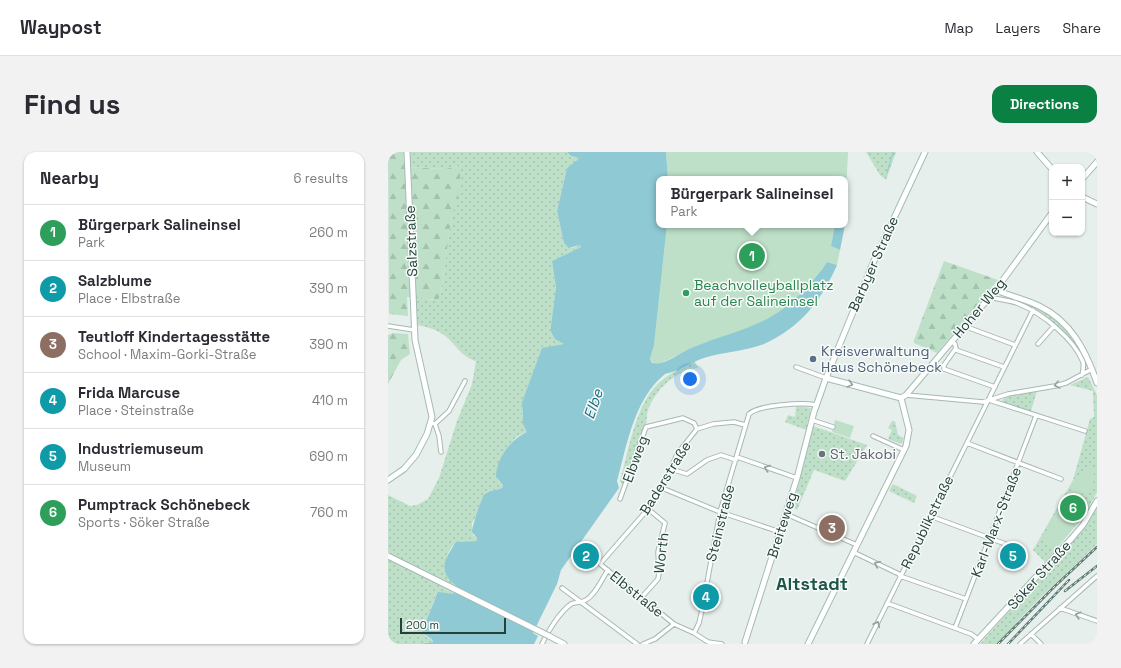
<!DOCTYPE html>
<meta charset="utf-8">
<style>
:root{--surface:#fff;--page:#f2f2f3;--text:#2b2b33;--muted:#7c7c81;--line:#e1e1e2;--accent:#0b8043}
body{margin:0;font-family:"Space Grotesk",sans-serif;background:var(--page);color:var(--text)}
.controls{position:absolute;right:12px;top:12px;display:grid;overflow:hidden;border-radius:8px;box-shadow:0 1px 3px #0004}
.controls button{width:36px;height:36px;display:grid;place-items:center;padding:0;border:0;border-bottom:1px solid var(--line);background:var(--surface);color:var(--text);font:20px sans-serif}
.scale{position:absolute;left:12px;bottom:10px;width:106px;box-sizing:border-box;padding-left:4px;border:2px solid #24423a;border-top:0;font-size:11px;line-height:14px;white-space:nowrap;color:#24423a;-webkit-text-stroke:3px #f7fbf9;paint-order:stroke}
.you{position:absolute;left:302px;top:227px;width:14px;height:14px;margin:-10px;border:3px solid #fff;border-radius:50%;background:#1a73e8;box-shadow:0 0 0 6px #1a73e833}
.badge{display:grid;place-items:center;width:26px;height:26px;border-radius:50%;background:var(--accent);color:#fff;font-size:13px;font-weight:700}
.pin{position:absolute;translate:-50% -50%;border:2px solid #fff;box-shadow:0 1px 4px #0006}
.popup{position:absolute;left:268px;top:24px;width:192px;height:52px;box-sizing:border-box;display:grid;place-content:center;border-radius:8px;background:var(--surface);filter:drop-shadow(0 1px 3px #0005);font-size:13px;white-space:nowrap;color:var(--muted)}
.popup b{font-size:15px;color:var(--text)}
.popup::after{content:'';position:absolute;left:50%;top:100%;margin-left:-8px;border:8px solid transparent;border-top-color:var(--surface)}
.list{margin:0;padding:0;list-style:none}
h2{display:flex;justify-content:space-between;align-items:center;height:52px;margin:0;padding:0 16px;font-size:17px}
h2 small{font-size:13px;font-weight:400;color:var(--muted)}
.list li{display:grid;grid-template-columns:26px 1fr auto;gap:12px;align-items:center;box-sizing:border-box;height:56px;padding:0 16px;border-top:1px solid var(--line)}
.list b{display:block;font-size:15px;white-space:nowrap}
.list p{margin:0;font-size:13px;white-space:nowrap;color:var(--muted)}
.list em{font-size:13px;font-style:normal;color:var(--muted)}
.map{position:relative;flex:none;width:709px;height:492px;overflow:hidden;border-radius:12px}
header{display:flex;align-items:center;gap:24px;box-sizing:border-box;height:56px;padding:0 20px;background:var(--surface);border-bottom:1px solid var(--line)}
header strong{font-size:19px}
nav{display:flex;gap:22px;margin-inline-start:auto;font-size:14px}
.intro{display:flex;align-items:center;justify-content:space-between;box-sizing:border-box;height:96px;padding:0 24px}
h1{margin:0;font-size:28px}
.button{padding:10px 18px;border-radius:12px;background:var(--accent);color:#fff;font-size:14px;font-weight:700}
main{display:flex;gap:24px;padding:0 24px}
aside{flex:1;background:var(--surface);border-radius:12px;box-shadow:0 1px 3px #0004}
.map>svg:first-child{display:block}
.grass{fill:url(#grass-dots)}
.forest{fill:url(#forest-firs)}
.park{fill:#bfe0c8}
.water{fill:#8ec9d4}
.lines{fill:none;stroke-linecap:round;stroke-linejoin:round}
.stream{stroke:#8ec9d4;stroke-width:1}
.street-casing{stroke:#a8b8b2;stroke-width:5.5}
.secondary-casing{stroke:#a4bbb3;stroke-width:7}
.street{stroke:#fff;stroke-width:3.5}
.secondary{stroke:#fff;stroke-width:5}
.rail-casing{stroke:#5f7d75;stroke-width:2.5}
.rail{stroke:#f7fbf9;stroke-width:1;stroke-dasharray:3;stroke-linecap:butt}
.secondary-bridge-casing{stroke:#a4bbb3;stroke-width:7;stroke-linecap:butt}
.secondary-bridge{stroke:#fff;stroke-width:5}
.oneway{stroke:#92a09c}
.leisure-dot{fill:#2e9e5b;stroke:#f7fbf9;stroke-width:1.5}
.service-dot{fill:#5c6f8a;stroke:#f7fbf9;stroke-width:1.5}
.worship-dot{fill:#6b7280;stroke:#f7fbf9;stroke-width:1.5}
.labels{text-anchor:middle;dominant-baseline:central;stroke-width:3;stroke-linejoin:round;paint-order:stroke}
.street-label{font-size:14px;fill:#24423a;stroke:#f7fbf9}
.leisure-label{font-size:14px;fill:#27864d;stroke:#f7fbf9;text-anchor:start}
.service-label{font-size:14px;fill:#4e5e75;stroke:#f7fbf9;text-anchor:start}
.worship-label{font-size:14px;fill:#5b616d;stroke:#f7fbf9;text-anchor:start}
.water-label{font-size:15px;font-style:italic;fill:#1c6f80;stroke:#f7fbf9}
.district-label{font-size:18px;font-weight:bold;fill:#1f5548;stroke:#f7fbf9}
</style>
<header>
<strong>Waypost</strong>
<nav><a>Map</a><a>Layers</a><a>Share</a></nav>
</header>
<div class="intro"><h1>Find us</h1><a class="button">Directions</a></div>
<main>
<aside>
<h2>Nearby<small>6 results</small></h2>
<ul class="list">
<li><span class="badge" style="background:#2e9e5b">1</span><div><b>Bürgerpark Salineinsel</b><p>Park</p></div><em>260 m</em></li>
<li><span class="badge" style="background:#0f9aa8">2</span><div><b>Salzblume</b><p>Place · Elbstraße</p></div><em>390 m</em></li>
<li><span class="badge" style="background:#8d6e63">3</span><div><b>Teutloff Kindertagesstätte</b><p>School · Maxim-Gorki-Straße</p></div><em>390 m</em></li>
<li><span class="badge" style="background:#0f9aa8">4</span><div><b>Frida Marcuse</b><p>Place · Steinstraße</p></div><em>410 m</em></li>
<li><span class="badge" style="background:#0f9aa8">5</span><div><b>Industriemuseum</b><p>Museum</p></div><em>690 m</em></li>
<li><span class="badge" style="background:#2e9e5b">6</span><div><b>Pumptrack Schönebeck</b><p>Sports · Söker Straße</p></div><em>760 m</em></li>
</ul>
</aside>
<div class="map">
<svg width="709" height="492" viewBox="0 0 709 492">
<defs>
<pattern id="grass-dots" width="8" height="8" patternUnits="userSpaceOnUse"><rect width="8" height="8" fill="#bfe0c8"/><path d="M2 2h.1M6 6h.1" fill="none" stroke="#a4c1ad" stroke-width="1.8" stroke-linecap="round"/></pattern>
<pattern id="forest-firs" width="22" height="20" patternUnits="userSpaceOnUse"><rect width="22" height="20" fill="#bfe0c8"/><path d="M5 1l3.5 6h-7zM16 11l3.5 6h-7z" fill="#a4c1ad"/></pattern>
</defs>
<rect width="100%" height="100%" fill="#e6efeb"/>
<path class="grass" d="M15,0H179L183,4L193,6L179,16L169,59L176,91L184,96L191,93L193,95L164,109L168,135L163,173V180L167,186L176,192L154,197L134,250V263L139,280C136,281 133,282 130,284C121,291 105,318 110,328L115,333L114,336L99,340L94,346L89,363L84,371L85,383L89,386V389L68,390C54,404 53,423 70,434L66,442L47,446L36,475L37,484L44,487L45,490L32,492H0V343L22,354L29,353L40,347L51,326L69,269L84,232L88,209C73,205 68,192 56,183C48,177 39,175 29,173L28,145L45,148L53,142L70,14L57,17L16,15Z
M478,0H508L498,28L492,23Z
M635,151C661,155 682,179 694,201C697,207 701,212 697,218V211L694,201L691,202C674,182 659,164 635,151Z
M306,208L310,216C287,219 268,237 260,258C258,264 259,270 258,276C254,296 243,316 236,335L232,329C240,301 245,266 262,241C272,226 291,217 306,208Z
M700,225L709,243V340L697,363L657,410L645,398L685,328L702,267L706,265L705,239L682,233Z
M649,239L643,259L615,252L613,250L617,245Z
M408,254L423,256L418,278L397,270L400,263L407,265Z
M504,269H507L510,283L516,286L513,292L500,287L504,278L500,276Z
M425,274L479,293L457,329L426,318L409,358L406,356L407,347Z
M505,332L529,344L526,351L501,339Z
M709,355V392L653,445L608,492H592L687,385Z"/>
<path class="forest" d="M0,0H15L16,15L57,17L70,14L73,16L70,45L63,68L53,142L49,148L19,145L20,164L1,162Z
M556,109L610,128L549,201L526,191V188Z
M5,181L20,182L22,202L13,208L0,232V183Z"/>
<path class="park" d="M278,0H460L458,44L457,46V27H280Z
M279,73H447L443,94L452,98L449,113L439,110C433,120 425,128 418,136C382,177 349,177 303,196C291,201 279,211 266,212L262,207L266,193Z
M447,268L466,274L462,286L444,280Z
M702,315L706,318L705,341L703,339L692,342L687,340L686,362L688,372L667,396L661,395L654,387L671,356L674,355L681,360L683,359L684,333L685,331L687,333L697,317Z"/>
<path class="water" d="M179,0H278L280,27H271V73H279L266,193L262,207L264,211C277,214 291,201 303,196C349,177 382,176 418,136C425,128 433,120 439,110L449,113C433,149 413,175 376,192C358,199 337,200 319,205C304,209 292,219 277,222C246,247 239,293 229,329L231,336L173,418L169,432L145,481L150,484L146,492H32L45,490L44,487L34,481V479L50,440L66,442L69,434C57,426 52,415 61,401C64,397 65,393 68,390L89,389V386L84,380C84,375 93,347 96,343C99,339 108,338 114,336L115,333L108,325C108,307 123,287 139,280L135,272L134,250L154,196L176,192L167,187L163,180V173L168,135L164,109L193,95L191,93L181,96L176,91L169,59L179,16L192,6L183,4Z
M447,73H457L452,98L443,94Z"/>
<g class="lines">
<path class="stream" d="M499,21L505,0"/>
<defs>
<path id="street" d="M601,144C608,148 623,148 631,152C654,161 686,187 695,210C696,214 695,219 694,223
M0,174L26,178
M576,174L627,193
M563,189L567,192L568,198L616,215
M650,192L666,174
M568,196L556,213V217L607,235
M408,215L438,226
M518,243L595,250L620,242L667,234L678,231L704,217
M601,248L697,279
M424,268L445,275
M43,271L47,272L61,259L77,229
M47,272L51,284L53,300
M485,284L516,298
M579,291L673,327
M349,305L409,326
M283,317L299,322L319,308L333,303L348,308
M274,336L332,360L392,380
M232,347L258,275L295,266L306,271L309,277
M398,362L469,393
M542,364L623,394
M465,400L513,423
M512,424L578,447
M174,436L249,492
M253,446L270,427L271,421L270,400L277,371L260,357
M499,451L583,482L590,487
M672,456L709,469
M567,476L648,264
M306,481L311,471L314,458L332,360L361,262C370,253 415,250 428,253
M643,482L653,492
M154,492C160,479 171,461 183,452C187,450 193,451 198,448C208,442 213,428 220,418
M255,492L267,487L286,472
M334,492L320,490L306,481L286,472L212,412L260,357L274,336L289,302L309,277L325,272L346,270L357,273
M479,492L645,158
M632,492L709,424"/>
<path id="secondary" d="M649,0L664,17
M694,27L709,10
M694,45L709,52
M611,137L613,140C626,145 639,148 651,154C683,169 698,199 709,231
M438,226L513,246
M513,246L518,243L606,140L611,137L612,132L664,61
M0,328L16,317L28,303L39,282L44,265L27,188L19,0
M161,484L176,492
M357,490L409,326L426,260L438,226L485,111L537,0
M420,492L518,294L521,278L513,246
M586,492L684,386L695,373L709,349"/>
</defs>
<use href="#street" class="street-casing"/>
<use href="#secondary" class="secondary-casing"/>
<use href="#street" class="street"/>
<use href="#secondary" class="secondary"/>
<defs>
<path id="rail" d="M677,439L709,414
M610,492L667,434L709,395
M620,492L681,428"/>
</defs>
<use href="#rail" class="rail-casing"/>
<use href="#rail" class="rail"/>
<defs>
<path id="secondary-bridge" d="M0,404L161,484"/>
</defs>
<use href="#secondary-bridge" class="secondary-bridge-casing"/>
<use href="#secondary-bridge" class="secondary-bridge"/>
</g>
<defs><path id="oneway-chevron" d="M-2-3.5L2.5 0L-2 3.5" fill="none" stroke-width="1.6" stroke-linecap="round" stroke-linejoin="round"/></defs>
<g class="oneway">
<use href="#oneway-chevron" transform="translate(462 232) rotate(15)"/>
<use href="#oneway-chevron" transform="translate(669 233) rotate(166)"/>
<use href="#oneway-chevron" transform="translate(379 316) rotate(-160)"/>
<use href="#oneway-chevron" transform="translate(489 412) rotate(-154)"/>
<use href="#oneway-chevron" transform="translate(690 463) rotate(-163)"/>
<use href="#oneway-chevron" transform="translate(489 472) rotate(-64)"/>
</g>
<circle class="leisure-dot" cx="298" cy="141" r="4"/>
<circle class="service-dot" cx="425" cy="207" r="4"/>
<circle class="worship-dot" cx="434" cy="302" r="4"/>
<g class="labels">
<g class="street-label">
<text transform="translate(23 89) rotate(-92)">Salzstraße</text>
<text transform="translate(485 112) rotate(-66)">Barbyer Straße</text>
<text transform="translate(591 156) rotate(-50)">Hoher Weg</text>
<text transform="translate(247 307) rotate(-70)">Elbweg</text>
<text transform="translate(277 326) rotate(-58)">Baderstraße</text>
<text transform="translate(539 370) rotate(-64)">Republikstraße</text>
<text transform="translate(608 370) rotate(-69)">Karl-Marx-Straße</text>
<text transform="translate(332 371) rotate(-76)">Steinstraße</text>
<text transform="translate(394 373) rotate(-72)">Breiteweg</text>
<text transform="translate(273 401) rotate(-83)">Worth</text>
<text transform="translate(651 423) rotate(-48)">Söker Straße</text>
<text transform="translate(249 442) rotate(39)">Elbstraße</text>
</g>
<g class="leisure-label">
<text x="306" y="133">Beachvolleyballplatz<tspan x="306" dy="16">auf der Salineinsel</tspan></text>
</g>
<g class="service-label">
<text x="433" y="199">Kreisverwaltung<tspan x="433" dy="16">Haus Schönebeck</tspan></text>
</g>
<g class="worship-label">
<text x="442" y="302">St. Jakobi</text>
</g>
<g class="water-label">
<text transform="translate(205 252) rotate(-71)">Elbe</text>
</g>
<g class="district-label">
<text x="424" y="431">Altstadt</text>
</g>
</g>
</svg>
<div class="controls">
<button>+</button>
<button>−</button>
</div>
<div class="scale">200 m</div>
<div class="you"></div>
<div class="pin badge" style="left:364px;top:104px;background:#2e9e5b">1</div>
<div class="popup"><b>Bürgerpark Salineinsel</b>Park</div>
<div class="pin badge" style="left:198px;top:404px;background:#0f9aa8">2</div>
<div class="pin badge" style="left:444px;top:376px;background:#8d6e63">3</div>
<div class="pin badge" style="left:318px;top:445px;background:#0f9aa8">4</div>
<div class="pin badge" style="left:625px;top:404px;background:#0f9aa8">5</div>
<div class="pin badge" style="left:685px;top:356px;background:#2e9e5b">6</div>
</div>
</main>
